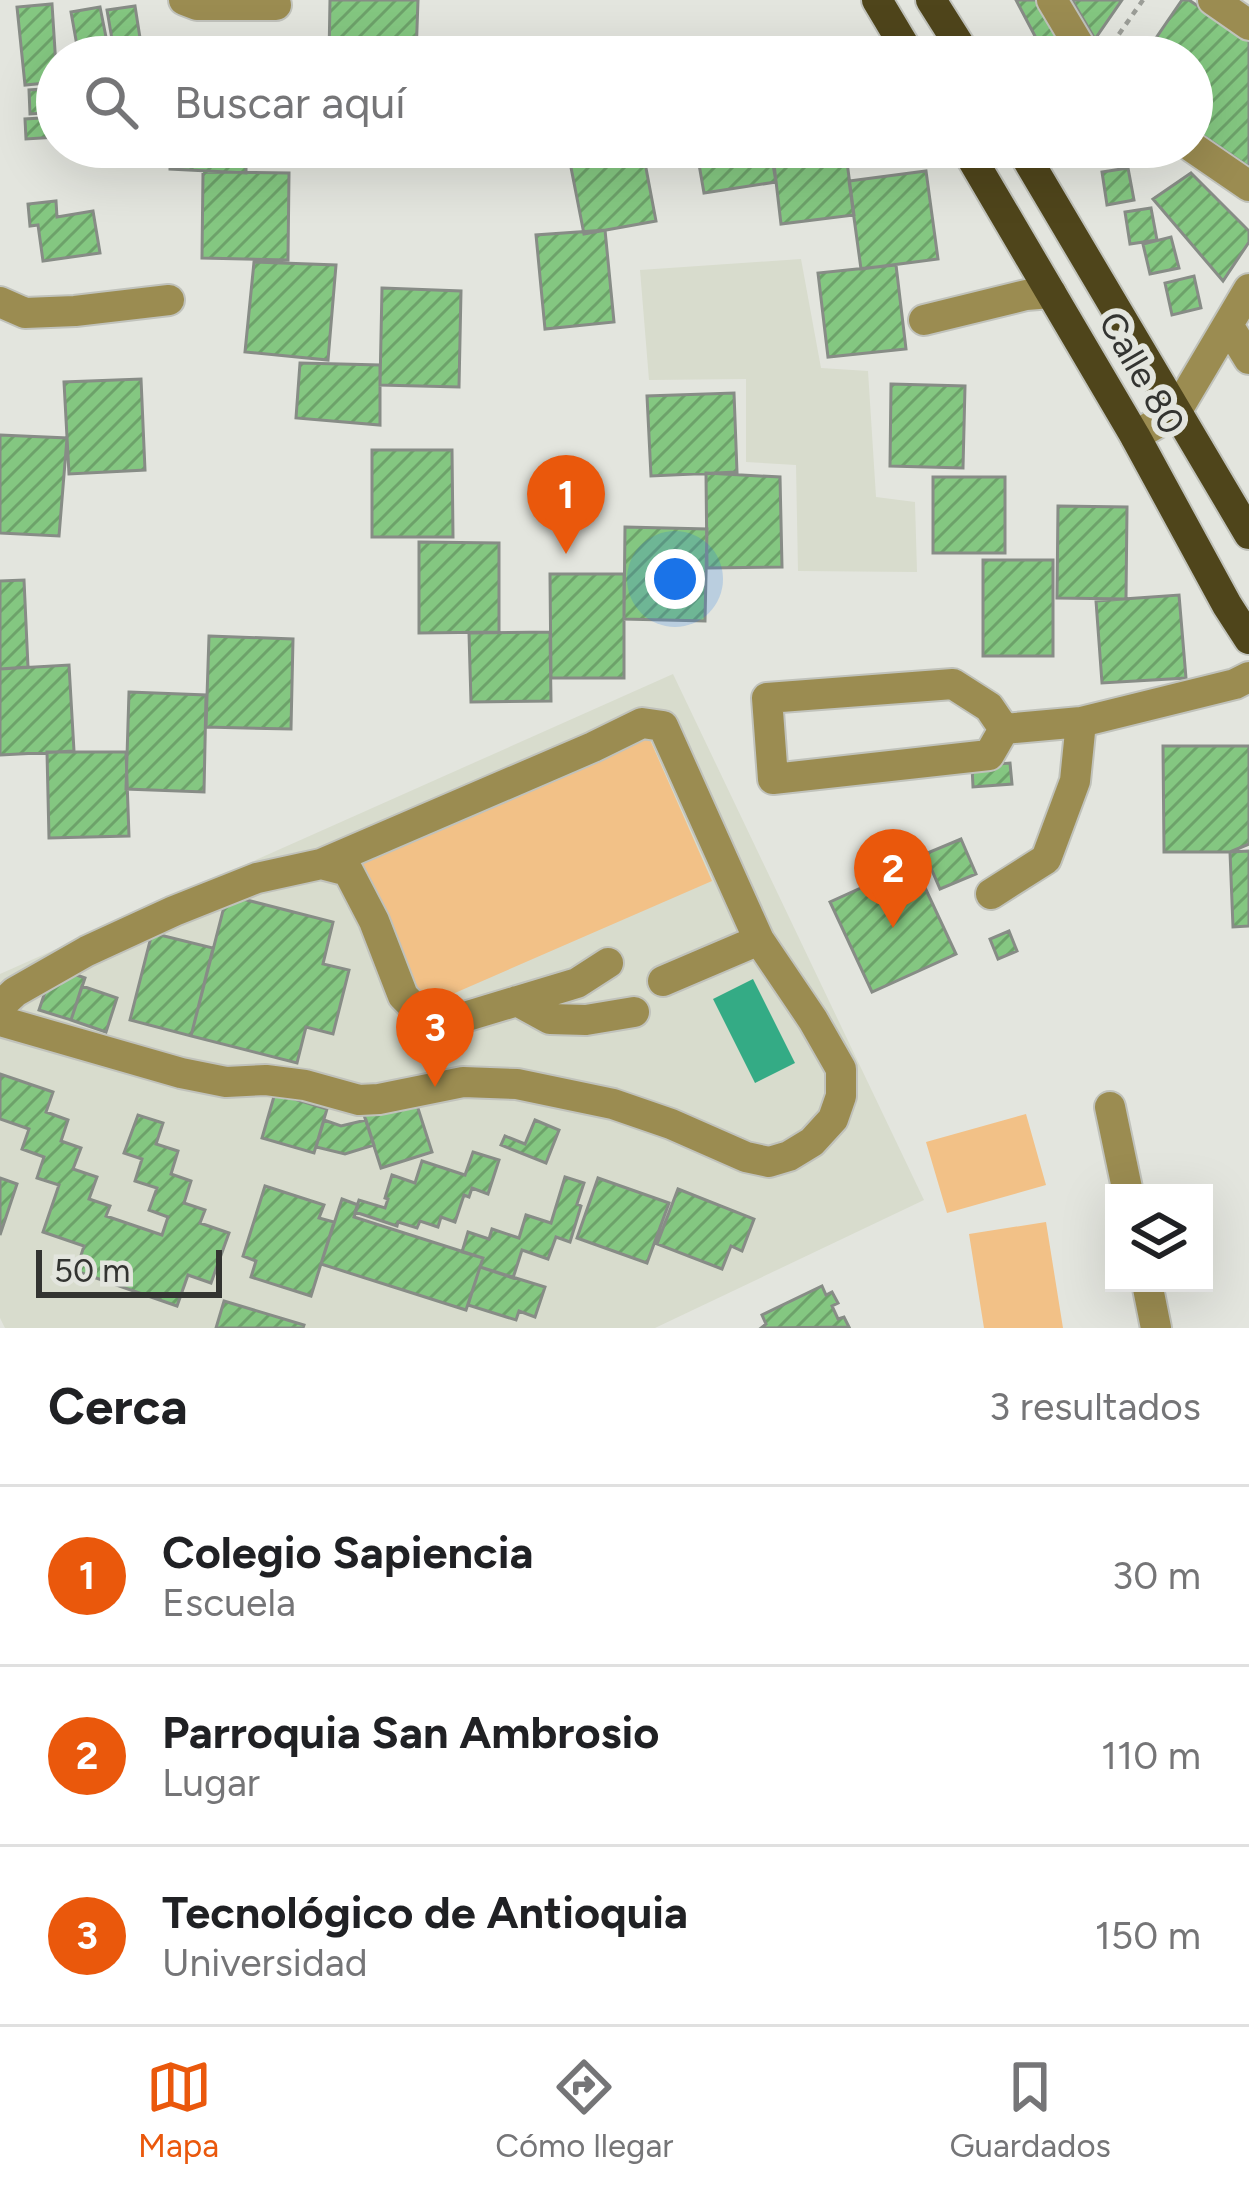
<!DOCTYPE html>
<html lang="es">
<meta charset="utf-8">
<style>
:root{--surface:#fff;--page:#f6f6f6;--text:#202124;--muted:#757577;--line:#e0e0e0;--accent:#ea580c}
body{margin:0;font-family:Figtree,sans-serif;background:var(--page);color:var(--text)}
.controls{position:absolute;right:36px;bottom:36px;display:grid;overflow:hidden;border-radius:0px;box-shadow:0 12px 48px #0002}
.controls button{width:108px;height:108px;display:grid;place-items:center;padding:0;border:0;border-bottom:3px solid var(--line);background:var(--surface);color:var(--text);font:60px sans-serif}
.scale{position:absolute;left:36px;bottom:30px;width:186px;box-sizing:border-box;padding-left:12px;border:6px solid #333431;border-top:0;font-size:33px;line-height:42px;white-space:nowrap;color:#333431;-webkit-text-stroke:9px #e3e5de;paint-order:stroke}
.you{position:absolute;left:675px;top:579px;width:42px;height:42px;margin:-30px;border:9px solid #fff;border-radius:50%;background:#1a73e8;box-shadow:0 0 0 18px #1a73e833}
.badge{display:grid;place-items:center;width:78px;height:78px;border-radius:50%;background:var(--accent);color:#fff;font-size:39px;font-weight:700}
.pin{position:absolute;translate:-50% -99px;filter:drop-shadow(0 3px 6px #0008)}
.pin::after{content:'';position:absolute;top:63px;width:42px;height:36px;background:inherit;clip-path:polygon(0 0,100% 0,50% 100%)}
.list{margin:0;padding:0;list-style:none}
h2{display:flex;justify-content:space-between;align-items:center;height:156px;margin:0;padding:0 48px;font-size:51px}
h2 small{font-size:39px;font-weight:400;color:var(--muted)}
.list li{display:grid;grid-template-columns:78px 1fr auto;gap:36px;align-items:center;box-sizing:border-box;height:180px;padding:0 48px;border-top:3px solid var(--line)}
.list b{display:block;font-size:45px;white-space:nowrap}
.list p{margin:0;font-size:39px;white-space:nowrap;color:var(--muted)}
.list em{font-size:39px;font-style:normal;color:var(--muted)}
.icon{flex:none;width:66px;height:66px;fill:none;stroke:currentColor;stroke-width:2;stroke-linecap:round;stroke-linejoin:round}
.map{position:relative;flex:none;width:1249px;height:1328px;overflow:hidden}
.search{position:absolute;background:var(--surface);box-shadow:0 12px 48px #0002;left:36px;right:36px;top:36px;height:132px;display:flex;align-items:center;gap:30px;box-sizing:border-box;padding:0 42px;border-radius:66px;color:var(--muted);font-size:45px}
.sheet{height:696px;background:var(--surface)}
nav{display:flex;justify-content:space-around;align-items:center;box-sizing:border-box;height:168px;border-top:3px solid var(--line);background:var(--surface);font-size:33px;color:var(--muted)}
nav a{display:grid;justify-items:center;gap:6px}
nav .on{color:var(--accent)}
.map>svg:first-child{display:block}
.built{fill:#d8dccd}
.pitch{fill:#f2c187}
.water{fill:#34ab85}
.building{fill:url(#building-hatch);stroke:#878c86;stroke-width:3}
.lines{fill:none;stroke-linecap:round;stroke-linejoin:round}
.minor-casing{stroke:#c0c2bb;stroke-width:34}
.major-casing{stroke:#c0c2bb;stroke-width:34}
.path{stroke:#9b9d97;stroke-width:4.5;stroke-dasharray:6 6;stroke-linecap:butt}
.minor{stroke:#9b8c51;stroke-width:30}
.major{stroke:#4f451b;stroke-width:30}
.labels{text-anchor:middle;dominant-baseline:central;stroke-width:12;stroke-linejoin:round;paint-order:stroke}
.street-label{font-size:36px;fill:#333431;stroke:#e3e5de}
</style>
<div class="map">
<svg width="1249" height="1328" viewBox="0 0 1249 1328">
<defs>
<pattern id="building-hatch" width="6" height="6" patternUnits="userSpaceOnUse" patternTransform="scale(3)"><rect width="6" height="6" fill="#84c781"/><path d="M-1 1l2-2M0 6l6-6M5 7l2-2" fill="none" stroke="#6da26a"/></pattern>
</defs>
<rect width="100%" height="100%" fill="#e3e5de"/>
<path class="built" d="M801,259L821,368L868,371L876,497L915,502L917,572L798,571L796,465L746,462V379L649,380L640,270Z
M673,674L924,1200L655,1328H5L0,1318V974Z"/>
<path class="pitch" d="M644,726L712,881L425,1006L357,851Z
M1026,1114L1046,1185L947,1213L926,1142Z
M1046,1222L1063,1328H984L969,1234Z"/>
<path class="water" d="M753,979L795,1063L755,1083L713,999Z"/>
<path class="building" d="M330,0H418L416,57H329Z
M1016,0H1038L1072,57H1046Z
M1072,0H1122L1095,39Z
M1182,0H1189L1249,41V167L1192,128V57H1143Z
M52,4L57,82L25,85L17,7Z
M135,6L143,57H115L107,10Z
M100,7L110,57H79L71,12Z
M247,38L328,41V57H247Z
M57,88V112L30,114L29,90Z
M57,117V137L26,139L25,119Z
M170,147H246V173L170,169Z
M567,147H642L656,221L584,234Z
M696,147H770L776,182L704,193Z
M772,147H845L854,215L781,224Z
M1128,168L1134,200L1107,205L1102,172Z
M926,171L938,259L861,269L849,181Z
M203,172L289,173L288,260L202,258Z
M1191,173L1249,231V242L1223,281L1153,199Z
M56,201L57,217L93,211L100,253L43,261L38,225L30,226L28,204Z
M1151,208L1157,240L1130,244L1125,212Z
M605,230L614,322L545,329L536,235Z
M1171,237L1179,268L1150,274L1143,244Z
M254,262L336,265L328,360L245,352Z
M896,265L906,349L828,357L818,273Z
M1194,276L1201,308L1172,315L1165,283Z
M382,288L461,291L459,387L380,385Z
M300,363L380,365V425L296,418Z
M141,379L145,470L69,474L64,382Z
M891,384L965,386L963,468L890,466Z
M734,393L737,472L651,476L647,396Z
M0,435L67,438L59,536L0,533Z
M372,450H452L453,537H372Z
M706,473L780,477L782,567L707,568Z
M933,477H1005V553H933Z
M1058,506L1127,507L1126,599L1057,598Z
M625,527L707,529L705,621L624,619Z
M419,542L499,543V632L419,633Z
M983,560H1053V656H983Z
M550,574H624V678H551Z
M24,580L28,667L0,669V581Z
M1179,595L1186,678L1102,683L1096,601Z
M550,632L551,701L471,702L469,633Z
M209,636L293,639L291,729L206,727Z
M69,665L74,751L0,755V669Z
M129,692L206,695L204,792L126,789Z
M1163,746H1249V844L1230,852H1164Z
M47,752H126L129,836L49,838Z
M1010,763L1012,784L973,787L972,766Z
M961,839L976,874L940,889L925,854Z
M1249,851V926L1233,927L1230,852Z
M914,864L956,954L872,992L830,902Z
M227,895L333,922L323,964L349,970L333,1034L306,1027L297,1063L191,1036Z
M1009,931L1017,951L998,959L990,939Z
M152,933L213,948L191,1036L130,1020Z
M71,973L85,978L71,1020L39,1010L48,983Z
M82,986L117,998L106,1032L71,1020Z
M0,1074L53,1092L46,1112L68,1120L61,1141L81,1148L73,1169L97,1177L89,1199L110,1206L106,1216L162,1235L168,1217L149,1210L157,1188L135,1181L142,1159L124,1153L138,1115L163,1123L156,1144L178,1151L171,1174L191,1181L184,1203L205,1210L200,1223L229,1233L211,1283L188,1275L177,1306L76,1271L84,1246L43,1232L59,1185L37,1178L44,1157L22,1149L29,1129L0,1119Z
M275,1093L327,1109L314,1153L262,1138Z
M415,1099L432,1152L381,1168L364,1115Z
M324,1120L341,1126L366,1120L374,1145L345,1154L316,1147Z
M535,1120L559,1130L546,1163L501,1145L505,1136L525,1144Z
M473,1152L499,1160L488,1194L472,1188L469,1197L464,1195L455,1222L441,1217L438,1227L420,1221L417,1228L398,1222L397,1226L355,1212L359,1200L385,1208L388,1199L385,1198L392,1175L415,1183L422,1161L465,1175Z
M565,1177L584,1183L577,1204L581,1206L570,1242L556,1237L548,1259L522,1250L513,1278L480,1267L483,1258L462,1252L468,1232L489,1239L492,1229L519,1238L526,1215L551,1223Z
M0,1178L17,1184L0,1235Z
M598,1178L669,1203L647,1263L577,1238Z
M265,1186L324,1205L319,1218L334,1222L311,1296L251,1277L256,1261L243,1256Z
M678,1189L754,1219L742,1251L731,1246L722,1269L657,1244Z
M342,1199L358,1205L354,1217L483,1258L466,1310L321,1264Z
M480,1267L545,1287L535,1317L519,1311L516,1320L468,1305Z
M822,1286L826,1295L832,1292L838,1303L832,1306L838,1319L844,1317L849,1327L761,1328L766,1324L762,1315Z
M224,1301L304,1325L303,1328H216Z"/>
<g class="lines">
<defs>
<path id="minor" d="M184,0L197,5H276
M1052,0L1086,57
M1213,0L1249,25
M1192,147L1249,186
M0,302L25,313L75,311L169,300
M924,320L1026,295L1051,293
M1228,325L1249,359
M1135,436L1176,412L1249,289
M1004,729L989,755L773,779L767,698L953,684L989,707L1004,729L1081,722L1235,684L1249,677
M991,894L1046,859L1075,781L1081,722
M663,981L759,940
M517,1001L550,1019L586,1020L634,1012
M0,1006L15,992L87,951L174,911L257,878L321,864L348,871L374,921L403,996L421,1014L451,1021L577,983L608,963
M0,1021L181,1073L226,1082L266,1080L305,1085L359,1100L379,1099L463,1082L517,1084L613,1104L671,1124L746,1157L769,1162L789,1156L812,1142L833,1119L841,1096V1069L813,1020L759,940L663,726L642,723L593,747L321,864
M1110,1107L1128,1193
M1147,1283L1156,1328"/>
<path id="major" d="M877,0L911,57
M931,0L967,57
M965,147L1135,436L1227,605L1249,639
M1020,147L1249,534"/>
</defs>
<use href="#minor" class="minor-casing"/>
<use href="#major" class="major-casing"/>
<path class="path" d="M1112,44L1143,0"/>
<use href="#minor" class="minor"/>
<use href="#major" class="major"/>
</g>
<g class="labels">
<g class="street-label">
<text transform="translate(1142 373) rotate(60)">Calle 80</text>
</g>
</g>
</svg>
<div class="controls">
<button><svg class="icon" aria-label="layers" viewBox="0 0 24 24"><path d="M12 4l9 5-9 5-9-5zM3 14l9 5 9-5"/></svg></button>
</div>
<div class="scale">50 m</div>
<div class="you"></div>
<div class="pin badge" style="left:566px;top:554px">1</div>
<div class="pin badge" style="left:893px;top:928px">2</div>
<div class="pin badge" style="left:435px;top:1087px">3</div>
<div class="search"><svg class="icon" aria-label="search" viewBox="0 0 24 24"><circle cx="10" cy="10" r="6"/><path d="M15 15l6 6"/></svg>Buscar aquí</div>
</div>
<section class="sheet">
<h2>Cerca<small>3 resultados</small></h2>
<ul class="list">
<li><span class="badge">1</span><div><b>Colegio Sapiencia</b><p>Escuela</p></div><em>30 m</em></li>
<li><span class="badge">2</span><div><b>Parroquia San Ambrosio</b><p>Lugar</p></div><em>110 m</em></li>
<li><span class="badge">3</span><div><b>Tecnológico de Antioquia</b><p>Universidad</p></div><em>150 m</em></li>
</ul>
</section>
<nav>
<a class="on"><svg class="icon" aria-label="map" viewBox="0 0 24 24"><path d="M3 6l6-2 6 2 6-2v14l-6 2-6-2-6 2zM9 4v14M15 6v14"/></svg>Mapa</a>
<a><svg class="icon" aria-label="directions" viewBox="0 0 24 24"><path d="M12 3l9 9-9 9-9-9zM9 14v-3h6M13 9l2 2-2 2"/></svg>Cómo llegar</a>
<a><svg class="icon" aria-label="saved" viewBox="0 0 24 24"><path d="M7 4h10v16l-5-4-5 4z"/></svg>Guardados</a>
</nav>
